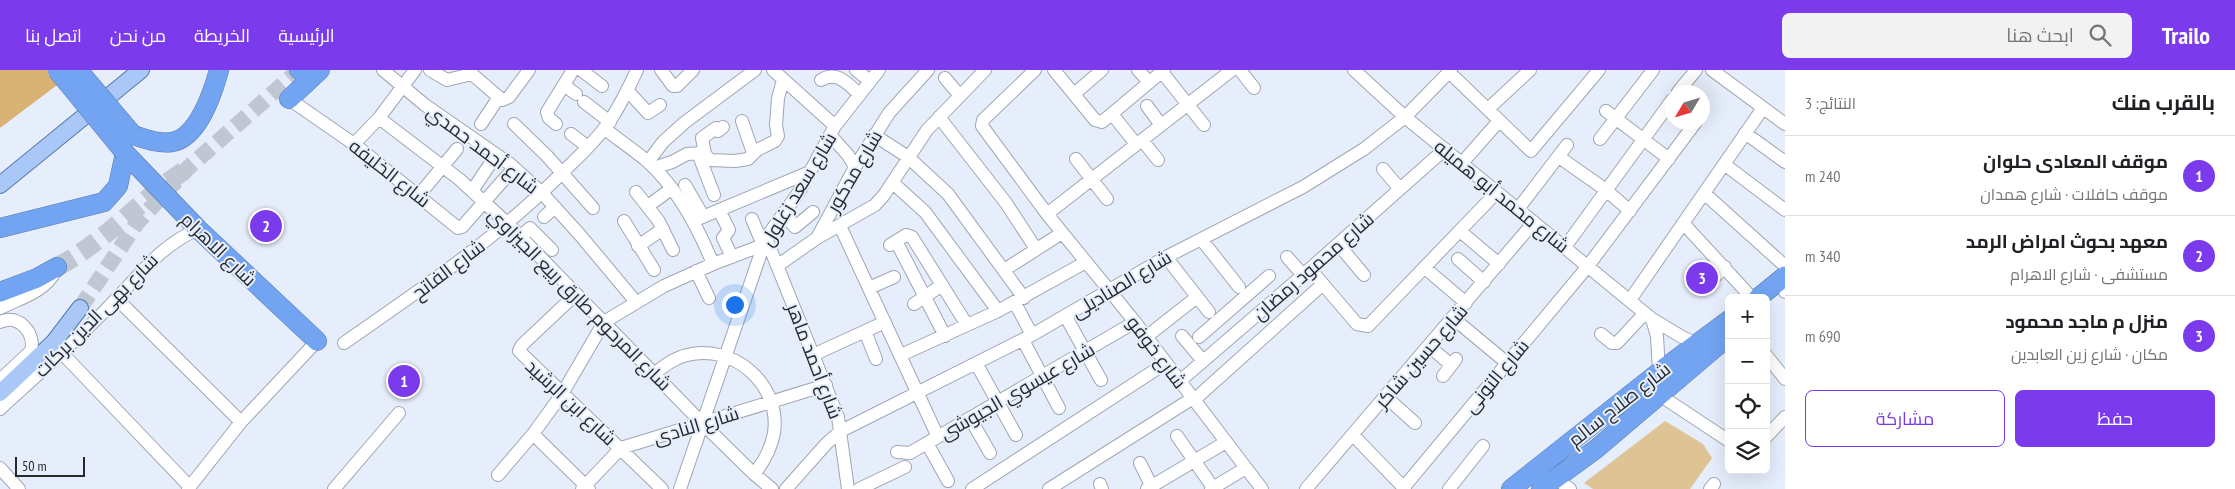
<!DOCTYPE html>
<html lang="ar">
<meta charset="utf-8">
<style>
:root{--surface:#fff;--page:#f2f2f2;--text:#202124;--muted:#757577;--line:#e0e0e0;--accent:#7c3aed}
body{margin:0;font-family:"PT Sans Narrow",Cairo,sans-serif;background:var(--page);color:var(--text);direction:rtl}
.controls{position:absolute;right:15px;bottom:15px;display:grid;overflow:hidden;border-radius:8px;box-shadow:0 5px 20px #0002}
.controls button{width:45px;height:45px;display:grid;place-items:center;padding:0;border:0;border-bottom:1px solid var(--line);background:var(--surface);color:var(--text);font:25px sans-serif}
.compass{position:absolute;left:1665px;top:15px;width:45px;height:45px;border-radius:50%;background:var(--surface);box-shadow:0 5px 20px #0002;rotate:232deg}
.scale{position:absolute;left:15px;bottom:12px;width:70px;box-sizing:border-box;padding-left:5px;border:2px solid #26292d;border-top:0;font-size:14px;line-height:18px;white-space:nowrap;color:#26292d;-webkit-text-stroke:4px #e6eefb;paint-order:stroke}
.you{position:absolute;left:734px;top:234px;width:18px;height:18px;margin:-12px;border:4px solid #fff;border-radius:50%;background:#1a73e8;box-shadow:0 0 0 8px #1a73e833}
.badge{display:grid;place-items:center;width:32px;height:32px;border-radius:50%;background:var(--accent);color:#fff;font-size:16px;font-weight:700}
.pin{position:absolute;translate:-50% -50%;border:2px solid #fff;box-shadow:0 1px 5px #0006}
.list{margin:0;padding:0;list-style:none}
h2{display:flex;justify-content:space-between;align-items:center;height:65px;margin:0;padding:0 20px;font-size:21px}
h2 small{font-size:16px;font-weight:400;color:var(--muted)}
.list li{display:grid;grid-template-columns:32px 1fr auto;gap:15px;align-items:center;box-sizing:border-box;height:80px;padding:0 20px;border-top:1px solid var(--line)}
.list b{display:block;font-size:19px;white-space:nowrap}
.list p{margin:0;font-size:16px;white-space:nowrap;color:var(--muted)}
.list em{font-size:16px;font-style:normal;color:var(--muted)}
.actions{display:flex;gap:10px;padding:15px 20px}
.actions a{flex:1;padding:11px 0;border:1px solid var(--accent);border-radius:8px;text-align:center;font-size:18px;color:var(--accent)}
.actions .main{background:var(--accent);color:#fff}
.icon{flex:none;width:28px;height:28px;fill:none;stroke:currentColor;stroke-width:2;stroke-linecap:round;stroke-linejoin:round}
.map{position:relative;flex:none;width:1785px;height:419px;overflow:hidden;direction:ltr}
header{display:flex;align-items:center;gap:30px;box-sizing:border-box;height:70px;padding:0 25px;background:var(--accent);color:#fff}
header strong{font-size:24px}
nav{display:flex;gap:28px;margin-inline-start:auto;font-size:18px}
.search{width:350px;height:45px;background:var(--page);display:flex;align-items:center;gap:12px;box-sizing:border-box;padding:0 18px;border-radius:8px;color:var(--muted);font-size:19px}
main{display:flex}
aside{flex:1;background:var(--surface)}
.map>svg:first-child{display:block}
.green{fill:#dec394}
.water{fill:#d8b373}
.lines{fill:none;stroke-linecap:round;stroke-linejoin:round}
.major-tunnel{stroke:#c0c7d2;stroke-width:16;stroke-dasharray:16 8;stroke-linecap:butt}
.highway-tunnel{stroke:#c0c7d2;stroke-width:19;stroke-dasharray:19 9;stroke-linecap:butt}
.minor-casing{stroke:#9fa6b2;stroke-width:14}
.major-casing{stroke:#5779ac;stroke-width:18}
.highway-casing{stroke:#5779ac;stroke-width:20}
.minor{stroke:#fff;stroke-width:12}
.major{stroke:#aac8f7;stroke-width:16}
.highway{stroke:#72a4f1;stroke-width:19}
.highway-bridge-casing{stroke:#5779ac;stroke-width:20;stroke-linecap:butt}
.highway-bridge{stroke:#72a4f1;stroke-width:19}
.labels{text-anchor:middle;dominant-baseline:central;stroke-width:4;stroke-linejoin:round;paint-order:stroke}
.street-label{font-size:19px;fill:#26292d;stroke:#e6eefb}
</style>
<header>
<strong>Trailo</strong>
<div class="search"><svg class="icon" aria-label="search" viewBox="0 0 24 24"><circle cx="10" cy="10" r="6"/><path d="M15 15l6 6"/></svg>ابحث هنا</div>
<nav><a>الرئيسية</a><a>الخريطة</a><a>من نحن</a><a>اتصل بنا</a></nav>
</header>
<main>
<aside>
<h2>بالقرب منك<small>النتائج: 3</small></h2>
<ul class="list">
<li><span class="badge">1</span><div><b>موقف المعادى حلوان</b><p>موقف حافلات · شارع همدان</p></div><em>240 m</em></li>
<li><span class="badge">2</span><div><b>معهد بحوث امراض الرمد</b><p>مستشفى · شارع الاهرام</p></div><em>340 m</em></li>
<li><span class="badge">3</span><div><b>منزل م ماجد محمود</b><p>مكان · شارع زين العابدين</p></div><em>690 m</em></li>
</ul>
<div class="actions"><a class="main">حفظ</a><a>مشاركة</a></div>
</aside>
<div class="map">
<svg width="1785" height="419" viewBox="0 0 1785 419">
<rect width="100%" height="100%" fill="#e6eefb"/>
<path class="green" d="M1665,351L1703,374L1712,388L1690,419H1593L1584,413Z"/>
<path class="water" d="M0,0H77L0,58Z"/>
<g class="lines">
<path class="major-tunnel" d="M80,238L137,153L188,98L299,0"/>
<path class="highway-tunnel" d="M57,197C106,171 142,128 188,98"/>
<defs>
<path id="minor" d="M383,0L425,35L510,94L542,123L580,165L636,232
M430,0L447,10L472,4L502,30L509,27L529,0
M581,0L602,16
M661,0L673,16H677L693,0
M773,0L835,56
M856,0L870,11
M1035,0L983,50L982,56L1047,144L1135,252L1262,419
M1054,0L1095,50L1102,52L1164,0
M1138,0L1149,12
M1240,0L1254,18
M1354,0L1405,47L1652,249L1682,267L1697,274
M1712,0L1785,54
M1162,2L1204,55
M1449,2L1531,81L1599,0
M945,8L960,26
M821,10C837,0 848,14 859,24
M564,15L576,24
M627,20L648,43L660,35
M1678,22L1696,0
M1074,24L1102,0
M289,29L354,74L458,158L462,157L514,98
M584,32L610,52
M1147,36L1161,55
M1488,39L1530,0
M1606,41L1669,89
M1112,44L1136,74
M939,47L1006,133L1036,179
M379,48L459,109L508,154L702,353L754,404L772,419
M742,51L753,83
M481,54L499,27
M514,54L547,86L593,138
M556,54L549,48L547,42L573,0
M605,59C619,70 634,80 648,92C678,119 698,157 713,194
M1745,63L1785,92
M571,64L588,77
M830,65L848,85L855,97
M874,65L908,87L948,124L1024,228
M1600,69L1653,0
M1142,70L1158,90
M354,74L379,48L415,0
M698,83L714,125
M705,84L702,68L716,58L718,61L723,57
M1559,87L1606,120L1630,141
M1076,89L1107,129
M648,92L663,72L684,53L755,0
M1462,93L1499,51
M1724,94L1785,140
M654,98L672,92L687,84L704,83L710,90L735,91L748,89L757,80L775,71L778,66L776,55L778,28L783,10
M1383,99L1400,119
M893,113L925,142L998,241
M685,115L703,146
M472,121L496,85
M636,122L658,150L673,180
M1704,123L1785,196
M419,125L457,79
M648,136L671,119
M1518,139L1567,75
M719,140L729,160L723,168L732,187
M784,144L795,157L813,142
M1047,144L1232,0
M544,147L555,137
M624,151L654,200
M693,151L810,102
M1683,153L1752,228
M840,156L938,367
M1460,161L1499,194
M520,167L530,158L552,180
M766,168L838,347L848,419
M817,168L875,135L884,125L927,60L985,0
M1201,169L1239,217
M896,171L945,266
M1338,174L1364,205
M890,175L906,165L912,167L967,255
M638,176L663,159
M1565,177L1672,30
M1166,187L1209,242
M1287,187L1303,205
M1458,189L1484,212
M777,196L817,168L855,97L889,43L928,0
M1425,198L1466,233
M1310,199L1357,254L1368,256L1497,122
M1004,200L1062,163
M696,201L709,228
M1710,211L1725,197
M869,218L894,207
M1785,221V222
M576,224L522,275L519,281L662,419
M117,229L241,352
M1630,230L1763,38
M1015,233L1032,265
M914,234L942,215
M0,238C21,228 45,222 56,200
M1066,247L1101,310
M1453,248L1507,293
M1652,249L1657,266L1659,302
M0,252C18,243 36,263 31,281L0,310
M865,261L876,289
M1601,264L1612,273H1617L1645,243
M1182,266L1203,291
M1146,267L1197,227
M1199,267L1269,206
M1023,270L1059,338
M344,273C420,220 496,169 562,103C577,88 594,73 606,56C619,39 628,19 637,0
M1429,276L1451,295
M61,282L189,416
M813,285L885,252
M901,285L998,241L1086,192
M1766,285L1785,309
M976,293L1016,365
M654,304C664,296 674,288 687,285C734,273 781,315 774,363C771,379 764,392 754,404
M1443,306L1456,289
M1180,311L1303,205L1445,79
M1658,324L1729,371
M1386,327L1415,353
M1194,330L1323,214
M0,339C39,303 81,267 117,228C144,200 161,176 198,159
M970,348L990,383
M533,364L589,419
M1353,365L1405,419
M1177,366L1214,419
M1766,367L1785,347
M927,373L948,411
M897,382L910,383L1135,252
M1140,393L1153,419
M0,398L19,419
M498,405L533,364L562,324L604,252L664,216L713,194L763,175L752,149
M1556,409L1570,419
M1100,414L1102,419
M1404,417L1588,196L1696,52
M188,419L241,352L317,271
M334,419L399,343
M582,419L621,378L826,315
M680,419L766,168L799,122L835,56L879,0
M786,419L827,373L841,361L1032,265L1166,187L1303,117L1364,79L1405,47L1451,0
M859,419L905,397
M972,419L1166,293
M1049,419L1193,328
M1147,419L1226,372
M1211,419L1246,398
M1306,419L1534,152
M1449,419L1483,376
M1710,419L1714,414"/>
<path id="major" d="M0,115L141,0
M0,323L54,272L80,238"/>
<path id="highway" d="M299,0H300
M289,29L320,0
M133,65C145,69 159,74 172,72C198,68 213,22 219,0
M125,83L198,159L317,271
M0,158L104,132L118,116L125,83
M0,222L37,208L57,197
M1758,228L1785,206
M1511,419L1659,302L1729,250
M1541,419L1596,379L1729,266"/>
</defs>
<use href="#minor" class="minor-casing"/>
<use href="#major" class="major-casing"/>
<use href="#highway" class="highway-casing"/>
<use href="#minor" class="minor"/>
<use href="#major" class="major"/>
<use href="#highway" class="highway"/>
<defs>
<path id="highway-bridge" d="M57,0L125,83
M78,0L133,65"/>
</defs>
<use href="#highway-bridge" class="highway-bridge-casing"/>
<use href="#highway-bridge" class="highway-bridge"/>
</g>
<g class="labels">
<g class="street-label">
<text transform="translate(483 79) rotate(37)">شارع أحمد حمدي</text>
<text transform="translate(854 101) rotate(-60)">شارع مدكور</text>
<text transform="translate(390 103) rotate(38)">شارع الخليفه</text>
<text transform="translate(798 119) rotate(-59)">شارع سعد زغلول</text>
<text transform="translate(1502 126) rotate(39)">شارع محمد أبو هميله</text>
<text transform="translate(219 179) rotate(44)">شارع الاهرام</text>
<text transform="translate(1313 196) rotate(-41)">شارع محمود رمضان</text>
<text transform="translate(448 199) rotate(-37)">شارع الفاتح</text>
<text transform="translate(1121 214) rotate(-31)">شارع الصناديلى</text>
<text transform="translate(580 229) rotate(45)">شارع المرحوم طارق ربيع الجيزاوي</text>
<text transform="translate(96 245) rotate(-45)">شارع بهى الدين بركات</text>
<text transform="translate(1157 282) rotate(53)">شارع خوفو</text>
<text transform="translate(1421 286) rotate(-49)">شارع حسين شاكر</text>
<text transform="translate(815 291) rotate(69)">شارع أحمد ماهر</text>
<text transform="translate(1496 306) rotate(-50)">شارع التونى</text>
<text transform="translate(1017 321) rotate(-30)">شارع عيسوي الجيوشى</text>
<text transform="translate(571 332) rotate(43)">شارع ابن الرشيد</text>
<text transform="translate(1619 334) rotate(-38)">شارع صلاح سالم</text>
<text transform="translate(696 355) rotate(-17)">شارع النادى</text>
</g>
</g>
</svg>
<div class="controls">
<button>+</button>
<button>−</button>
<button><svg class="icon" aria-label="locate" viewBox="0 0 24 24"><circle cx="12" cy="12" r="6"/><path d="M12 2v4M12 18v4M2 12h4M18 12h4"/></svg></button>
<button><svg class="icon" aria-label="layers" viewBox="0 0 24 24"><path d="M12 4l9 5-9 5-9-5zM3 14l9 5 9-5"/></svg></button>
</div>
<svg class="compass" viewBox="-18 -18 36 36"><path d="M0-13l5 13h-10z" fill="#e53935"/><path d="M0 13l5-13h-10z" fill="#757577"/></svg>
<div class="scale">50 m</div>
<div class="you"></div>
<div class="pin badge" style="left:404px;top:311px">1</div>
<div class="pin badge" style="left:266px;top:156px">2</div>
<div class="pin badge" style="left:1702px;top:208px">3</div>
</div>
</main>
